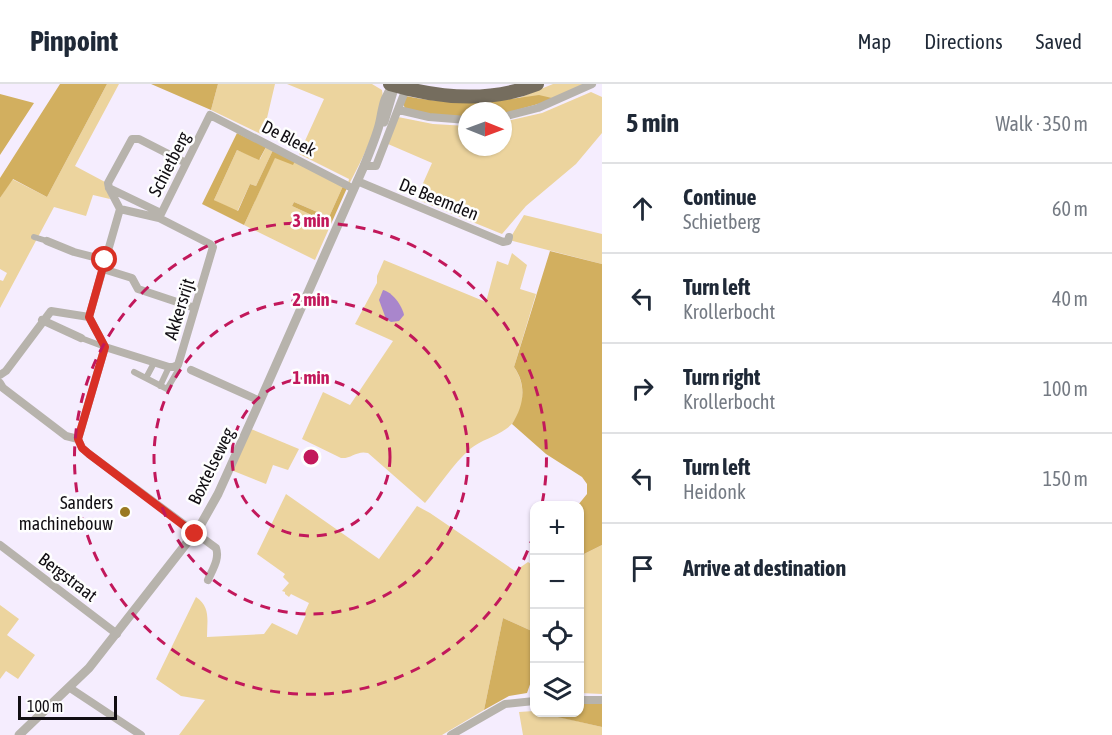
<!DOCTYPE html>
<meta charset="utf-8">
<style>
:root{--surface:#fff;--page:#f6f6f7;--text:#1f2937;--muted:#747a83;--line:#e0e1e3}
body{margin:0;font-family:"Asap Condensed",sans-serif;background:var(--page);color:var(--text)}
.controls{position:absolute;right:18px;bottom:18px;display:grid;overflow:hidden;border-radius:12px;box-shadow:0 2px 4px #0004}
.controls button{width:54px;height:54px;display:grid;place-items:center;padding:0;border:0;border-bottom:2px solid var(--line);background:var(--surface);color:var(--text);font:30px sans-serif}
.compass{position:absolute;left:458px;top:18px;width:54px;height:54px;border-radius:50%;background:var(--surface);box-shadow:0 2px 4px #0004;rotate:91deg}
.scale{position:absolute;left:18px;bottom:15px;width:99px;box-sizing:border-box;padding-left:6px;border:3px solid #110e13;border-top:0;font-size:16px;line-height:21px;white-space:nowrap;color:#110e13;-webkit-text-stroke:4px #fefefe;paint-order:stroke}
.stop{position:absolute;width:18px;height:18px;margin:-14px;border:4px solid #d93025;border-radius:50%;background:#fff}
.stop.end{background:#d93025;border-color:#fff;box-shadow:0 2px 6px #0008}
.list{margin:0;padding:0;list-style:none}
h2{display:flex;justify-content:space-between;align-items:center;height:78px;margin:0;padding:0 24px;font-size:26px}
h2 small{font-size:20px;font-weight:400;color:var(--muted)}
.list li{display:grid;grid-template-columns:39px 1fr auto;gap:18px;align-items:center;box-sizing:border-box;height:90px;padding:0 24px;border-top:2px solid var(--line)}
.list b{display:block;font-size:22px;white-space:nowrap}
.list p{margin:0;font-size:20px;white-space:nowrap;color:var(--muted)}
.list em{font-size:20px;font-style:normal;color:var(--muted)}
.icon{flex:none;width:33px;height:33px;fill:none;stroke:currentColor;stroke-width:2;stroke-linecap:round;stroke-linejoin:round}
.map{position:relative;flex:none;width:602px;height:651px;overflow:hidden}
header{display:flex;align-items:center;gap:36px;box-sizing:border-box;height:84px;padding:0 30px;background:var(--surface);border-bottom:2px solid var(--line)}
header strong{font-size:28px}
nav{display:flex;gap:33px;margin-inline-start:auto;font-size:21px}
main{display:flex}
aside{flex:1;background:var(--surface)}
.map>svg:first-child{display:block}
.green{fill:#ecd49e}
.forest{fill:#d2af5f}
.water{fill:#a986cc}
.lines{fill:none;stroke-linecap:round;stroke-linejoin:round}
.pedestrian{stroke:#b7b3ac;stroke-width:6}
.minor{stroke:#b7b3ac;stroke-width:8}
.tertiary{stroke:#b7b3ac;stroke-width:9}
.motorway{stroke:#756d5e;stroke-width:14}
.route{stroke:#d93025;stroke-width:8}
.ring{fill:none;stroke:#c2185b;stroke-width:3;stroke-dasharray:10 8}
.poi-dot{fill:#9a7922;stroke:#fefefe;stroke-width:2}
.labels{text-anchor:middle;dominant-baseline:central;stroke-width:5;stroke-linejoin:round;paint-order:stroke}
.street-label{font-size:18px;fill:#110e13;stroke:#fefefe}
.poi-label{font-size:18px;fill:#110e13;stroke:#fefefe;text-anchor:end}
.centre{fill:#c2185b;stroke:#fefefe;stroke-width:3}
.ring-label{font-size:18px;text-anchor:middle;font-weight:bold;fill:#c2185b;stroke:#fefefe;stroke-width:5;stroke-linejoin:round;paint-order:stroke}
</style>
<header>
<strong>Pinpoint</strong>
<nav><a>Map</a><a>Directions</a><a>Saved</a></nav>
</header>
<main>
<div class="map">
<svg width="602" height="651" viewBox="0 0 602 651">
<rect width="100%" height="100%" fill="#f5edfe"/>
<path class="green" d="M107,0H119L75,82L105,98L110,115L93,111L86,132L54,123L0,224V196L3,197L7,189L0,185V114L12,95L47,113Z
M218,0H275L263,51L211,26Z
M287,0H372L382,6C387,28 358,84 347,104L349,95L299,70L324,15Z
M553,0H590L556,15L519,14Z
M591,8L602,13V49L576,80L526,122L502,150L416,115L432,79L388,60L398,33L433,40L467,42V63H503V38L542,29Z
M266,63L273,66L256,102L250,100L237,128L214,116L237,66L260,75Z
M275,73L295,77L343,102L329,133L294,118L292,122L331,140L315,176L244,141Z
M524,131L602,150V180L509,156Z
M512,169L527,181L520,205L536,210L514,283C527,301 526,331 506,345C495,353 481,356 470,365C453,380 440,401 425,419L368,369C357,366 351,375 341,374L302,355L323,308L350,321L393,257L355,240L377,199V192L384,176L486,218L497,177L508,181Z
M251,345L299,365L288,386L273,381L266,400L231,386Z
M286,410L379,475L417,422L430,429L515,487L528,478L534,482V548L503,534L484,626L442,651H179L205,616L181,612L156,595L196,513C211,523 207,537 207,553L264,550L272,539L297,551L306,531L304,530L309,519L291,510L289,513L285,510V508L282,507L289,499L283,493L285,490L257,470Z
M602,461V610L580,609V472Z
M0,521L19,535L7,551L35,571L18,595L6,587L0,595Z
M534,627L602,643V651H523L519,628Z"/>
<path class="forest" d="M60,0H107L47,113L13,95L0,114V94Z
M151,0H218L211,26Z
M0,10L34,19L0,71Z
M539,11L556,15L503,30V27H467V34H453L406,26L403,20L406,12C453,22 492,18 539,11Z
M237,49L266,63L259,76L237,66L214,116L238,127L250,100L256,102L273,66L295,77L293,81L275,74L244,141L202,120Z
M343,102L347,104L331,140L292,122L294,118L329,133Z
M550,167L602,180V461L580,472L578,421L587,410V400L582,393L546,370L512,340C524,322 527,301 514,283Z
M503,534L534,548V589L527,609L509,612L484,626Z
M580,619H602V643L540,629L580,628Z"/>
<path class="water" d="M383,206C392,208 402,221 404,231L399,237L391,238L386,235L379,216Z"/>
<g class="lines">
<path class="pedestrian" d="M34,153L47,157
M81,254L105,263
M134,288L167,305L177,288L178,281
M146,294L154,279
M160,302L169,283"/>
<path class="minor" d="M399,26L429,33L467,36
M503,33L538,24L592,0
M364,82H376L407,2
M357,97L503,158L508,157L509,153
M109,104L161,129
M120,125L109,104L108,99L132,55H139L186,79
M47,157L74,168L105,176
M103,185L132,194L138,205L195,224
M89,233L120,125L159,134L210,31L354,105
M42,236L81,254
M105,263L169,283H173L178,281L213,163L210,160L159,134
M191,286L260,317
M0,291L6,287L51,227L89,233L105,263L78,355
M0,299L3,304L66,352L78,355L82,364L89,370L216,464C220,475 212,486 208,496
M0,461L117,550
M70,604L141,651
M580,616H602
M451,651L505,620L534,617"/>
<path class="tertiary" d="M384,38L395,1
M19,651L89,584L200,442L218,410L260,317L364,82C369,70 374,58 378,45C383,30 381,13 395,1"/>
<path class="motorway" d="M390,0C437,14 490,19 537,0"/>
</g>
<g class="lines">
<path class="route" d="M105,176L89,233L105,263L78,355L82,364L89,370L195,450"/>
</g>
<g class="ring">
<circle cx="311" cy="373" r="79"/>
<circle cx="311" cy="373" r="157"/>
<path d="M534 450A236 236 0 1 1 542 420"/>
</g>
<circle class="poi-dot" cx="125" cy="428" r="6"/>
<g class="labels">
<g class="street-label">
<text transform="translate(289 54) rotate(27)">De Bleek</text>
<text transform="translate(169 80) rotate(-63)">Schietberg</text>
<text transform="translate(439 115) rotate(22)">De Beemden</text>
<text transform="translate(179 225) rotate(-73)">Akkersrijt</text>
<text transform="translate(211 382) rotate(-64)">Boxtelseweg</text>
<text transform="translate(68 493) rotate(37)">Bergstraat</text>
</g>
<g class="poi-label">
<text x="113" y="418">Sanders<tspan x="113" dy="21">machinebouw</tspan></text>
</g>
</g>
<circle cx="311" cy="373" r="9" class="centre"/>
<g class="ring-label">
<text x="311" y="143">3 min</text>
<text x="311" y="222">2 min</text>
<text x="311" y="300">1 min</text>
</g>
</svg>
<div class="controls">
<button>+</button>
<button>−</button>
<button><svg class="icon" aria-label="locate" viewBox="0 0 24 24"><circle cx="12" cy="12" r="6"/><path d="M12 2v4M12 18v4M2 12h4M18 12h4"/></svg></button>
<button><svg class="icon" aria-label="layers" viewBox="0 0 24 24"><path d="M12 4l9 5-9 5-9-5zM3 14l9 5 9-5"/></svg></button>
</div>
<svg class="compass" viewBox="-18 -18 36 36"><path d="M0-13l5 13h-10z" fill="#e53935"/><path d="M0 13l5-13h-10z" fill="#747a83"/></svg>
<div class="scale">100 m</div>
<div class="stop" style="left:105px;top:176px"></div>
<div class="stop end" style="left:195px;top:450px"></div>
</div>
<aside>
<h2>5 min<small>Walk · 350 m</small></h2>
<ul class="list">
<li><svg class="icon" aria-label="ahead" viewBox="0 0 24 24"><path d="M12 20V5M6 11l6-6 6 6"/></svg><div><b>Continue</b><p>Schietberg</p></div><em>60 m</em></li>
<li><svg class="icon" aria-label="left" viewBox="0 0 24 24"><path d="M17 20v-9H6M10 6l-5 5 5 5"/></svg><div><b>Turn left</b><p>Krollerbocht</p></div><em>40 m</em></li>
<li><svg class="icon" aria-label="right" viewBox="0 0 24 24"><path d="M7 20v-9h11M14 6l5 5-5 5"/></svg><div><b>Turn right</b><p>Krollerbocht</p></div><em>100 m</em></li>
<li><svg class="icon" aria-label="left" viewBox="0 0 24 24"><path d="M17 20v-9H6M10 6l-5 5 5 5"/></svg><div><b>Turn left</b><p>Heidonk</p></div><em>150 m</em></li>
<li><svg class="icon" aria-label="arrive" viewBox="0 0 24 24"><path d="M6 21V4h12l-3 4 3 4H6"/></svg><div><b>Arrive at destination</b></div></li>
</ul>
</aside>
</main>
